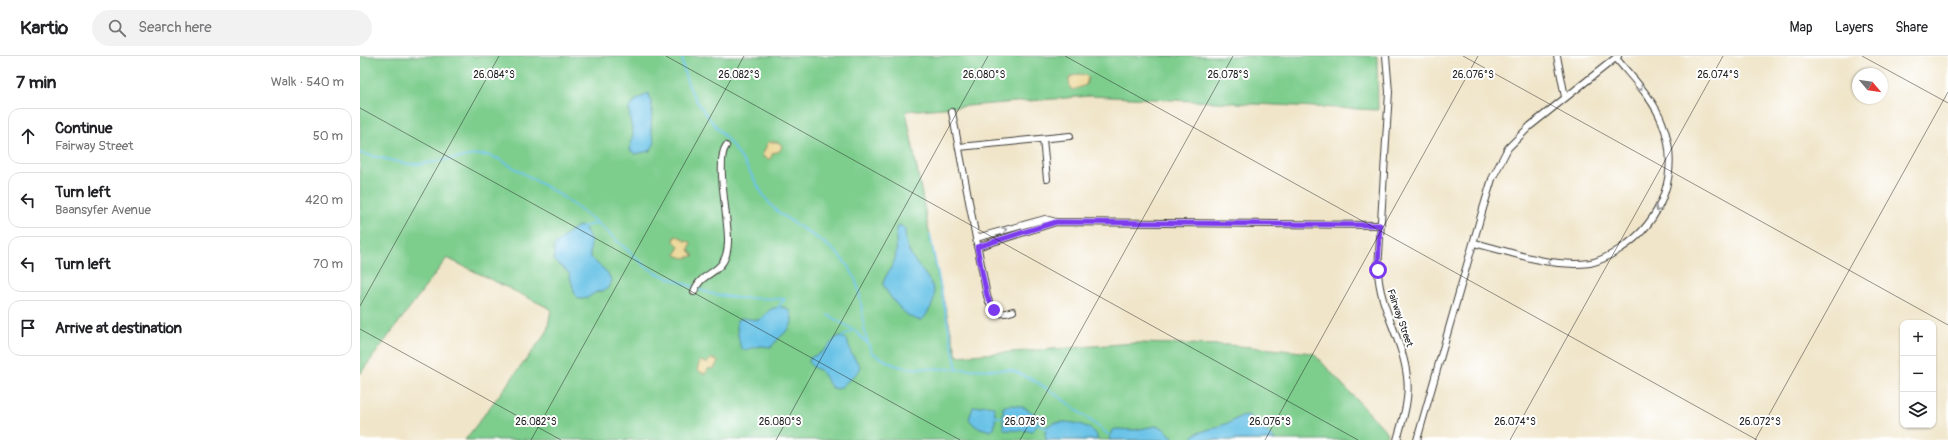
<!DOCTYPE html>
<meta charset="utf-8">
<style>
:root{--surface:#fff;--page:#f2f2f2;--text:#202124;--muted:#757577;--line:#e0e0e0}
body{margin:0;font-family:Pangolin,sans-serif;background:var(--page);color:var(--text)}
.controls{position:absolute;right:12px;bottom:12px;display:grid;overflow:hidden;border-radius:8px;box-shadow:0 1px 3px #0004}
.controls button{width:36px;height:36px;display:grid;place-items:center;padding:0;border:0;border-bottom:1px solid var(--line);background:var(--surface);color:var(--text);font:20px sans-serif}
.compass{position:absolute;left:1492px;top:12px;width:36px;height:36px;border-radius:50%;background:var(--surface);box-shadow:0 1px 3px #0004;rotate:119deg}
.stop{position:absolute;width:12px;height:12px;margin:-9px;border:3px solid #7c3aed;border-radius:50%;background:#fff}
.stop.end{background:#7c3aed;border-color:#fff;box-shadow:0 1px 4px #0008}
.list{margin:0;padding:0;list-style:none}
h2{display:flex;justify-content:space-between;align-items:center;height:52px;margin:0;padding:0 16px;font-size:17px}
h2 small{font-size:13px;font-weight:400;color:var(--muted)}
.list li{display:grid;grid-template-columns:26px 1fr auto;gap:12px;align-items:center;box-sizing:border-box;height:56px;margin:0 8px 8px;padding:0 8px;border:1px solid var(--line);border-radius:12px}
.list b{display:block;font-size:15px;white-space:nowrap}
.list p{margin:0;font-size:13px;white-space:nowrap;color:var(--muted)}
.list em{font-size:13px;font-style:normal;color:var(--muted)}
.icon{flex:none;width:22px;height:22px;fill:none;stroke:currentColor;stroke-width:2;stroke-linecap:round;stroke-linejoin:round}
.map{position:relative;flex:none;width:1588px;height:384px;overflow:hidden}
header{display:flex;align-items:center;gap:24px;box-sizing:border-box;height:56px;padding:0 20px;background:var(--surface);border-bottom:1px solid var(--line)}
header strong{font-size:19px}
nav{display:flex;gap:22px;margin-inline-start:auto;font-size:14px}
.search{width:280px;height:36px;background:var(--page);display:flex;align-items:center;gap:10px;box-sizing:border-box;padding:0 14px;border-radius:22px;color:var(--muted);font-size:15px}
main{display:flex}
aside{flex:1;background:var(--surface)}
.map>svg:first-child{display:block}
.green{fill:#7dcd8d;stroke:#4c7454}
.sand{fill:#eeda9e;stroke:#857b5d}
.water{fill:#6ac3e7;stroke:#437082}
.lines{fill:none;stroke-linecap:round;stroke-linejoin:round}
.stream{stroke:#6ac3e7;stroke-width:2}
.street-casing{stroke:#3c3a36;stroke-width:8}
.street{stroke:#fff;stroke-width:6}
.oneway{stroke:#999}
.route{stroke:#7c3aed;stroke-width:5}
.ticks{fill:none;stroke:#1c1c1c;stroke-width:1;stroke-opacity:0.45}
.labels{text-anchor:middle;dominant-baseline:central;stroke-width:4;stroke-linejoin:round;paint-order:stroke}
.street-label{font-size:10px;fill:#1c1c1c;stroke:#fff}
.ticks-label{font-size:10px;text-anchor:middle;fill:#1c1c1c;stroke:#fff;stroke-width:4;stroke-linejoin:round;paint-order:stroke}
</style>
<header>
<strong>Kartio</strong>
<div class="search"><svg class="icon" aria-label="search" viewBox="0 0 24 24"><circle cx="10" cy="10" r="6"/><path d="M15 15l6 6"/></svg>Search here</div>
<nav><a>Map</a><a>Layers</a><a>Share</a></nav>
</header>
<main>
<aside>
<h2>7 min<small>Walk · 540 m</small></h2>
<ul class="list">
<li><svg class="icon" aria-label="ahead" viewBox="0 0 24 24"><path d="M12 20V5M6 11l6-6 6 6"/></svg><div><b>Continue</b><p>Fairway Street</p></div><em>50 m</em></li>
<li><svg class="icon" aria-label="left" viewBox="0 0 24 24"><path d="M17 20v-9H6M10 6l-5 5 5 5"/></svg><div><b>Turn left</b><p>Baansyfer Avenue</p></div><em>420 m</em></li>
<li><svg class="icon" aria-label="left" viewBox="0 0 24 24"><path d="M17 20v-9H6M10 6l-5 5 5 5"/></svg><div><b>Turn left</b></div><em>70 m</em></li>
<li><svg class="icon" aria-label="arrive" viewBox="0 0 24 24"><path d="M6 21V4h12l-3 4 3 4H6"/></svg><div><b>Arrive at destination</b></div></li>
</ul>
</aside>
<div class="map">
<svg width="1588" height="384" viewBox="0 0 1588 384">
<rect width="100%" height="100%" fill="#fff"/>
<filter id="ink" filterUnits="userSpaceOnUse"><feTurbulence type="fractalNoise" baseFrequency=".025" numOctaves="2"/><feDisplacementMap in="SourceGraphic" scale="8" xChannelSelector="R" yChannelSelector="G"/><feConvolveMatrix kernelMatrix="1 2 1 2 8 2 1 2 1" color-interpolation-filters="sRGB"/></filter>
<filter id="wash" filterUnits="userSpaceOnUse"><feTurbulence type="fractalNoise" baseFrequency=".012" numOctaves="4" result="noise"/><feDisplacementMap in="SourceGraphic" scale="16" xChannelSelector="R" yChannelSelector="G"/><feGaussianBlur stdDeviation="0.9" result="paint"/><feColorMatrix in="noise" values="0 0 0 0 0 0 0 0 0 0 0 0 0 0 0 0 0 1.4 0 .05"/><feComposite in="paint" operator="in"/></filter>
<g filter="url(#wash)">
<rect width="100%" height="100%" fill="#f0e5c9"/>
<path class="green" d="M0,0H1017L1018,54L730,40L546,55L576,212L597,300L775,287L869,289L953,297L1028,377L1026,384H105L187,276L191,253L87,202L0,318Z"/>
<path class="sand" d="M719,18L725,19L728,22L726,29L713,34L710,32L709,24L710,21Z
M408,86H417L422,89L420,95L413,97L410,103H408L402,100Z
M315,180L320,181L325,185L331,186L329,194L334,200L324,202L316,199L319,190L314,185Z
M352,302L358,305L354,313L349,312L345,318L337,314L340,305L347,307Z"/>
<path class="water" d="M289,37L292,51L291,74L295,87L290,95L275,98L270,94L273,77L270,64L269,53L276,44Z
M540,169L545,173C545,184 547,193 553,202C562,218 582,230 571,251C568,256 566,260 562,264C548,266 528,240 523,228C525,218 533,212 535,202C538,192 534,181 538,170Z
M219,170L225,172L231,185L230,198L232,203L247,216L252,225L247,233C244,235 240,235 237,236C228,240 230,243 219,243L215,239L209,217L194,204V190L211,174Z
M418,251C424,251 428,251 431,258C435,269 427,275 420,281C417,284 414,288 411,291L401,290L385,294L381,292C379,287 376,269 377,264L382,262L399,264L411,253Z
M477,281H482L487,284L491,297L500,310V314L481,331L476,333L471,331L460,314L454,312L449,307L450,302L462,296Z
M627,349L633,350C636,356 636,366 634,373L630,375L615,370L609,363L613,351Z
M649,349C660,349 670,353 678,361V368L673,375L645,374L643,371V351Z
M888,359L916,384H831L835,378L871,366L881,360Z
M705,366C718,367 729,369 737,380V384H686L685,377L687,370L693,367Z
M796,370L803,372L816,384H749L752,374L757,373L774,374Z"/>
<g class="lines">
<path class="stream" d="M322,0C324,46 360,69 383,105C395,122 401,141 417,155C440,174 470,185 488,210C508,239 497,268 512,297L534,309L547,312L649,314C680,322 723,359 749,379
M0,97L47,108H61L115,99H127L139,103L200,139L234,164L285,210L296,217L352,238L378,242L425,243
M223,171L237,167
M570,179L597,314
M418,251L424,244
M468,259L494,274L507,287
M482,281L493,274
M635,361H642
M678,368L686,372"/>
</g>
</g>
<g filter="url(#ink)">
<g class="lines">
<defs>
<path id="street" d="M1026,0L1029,36L1018,214C1019,252 1043,283 1047,321C1050,343 1043,363 1037,384
M1197,0L1205,41
M592,56L627,240C632,256 636,261 653,255
M683,83L687,123
M599,91L710,80
M616,182L685,163L696,166L1020,169
M1114,187C1152,196 1190,212 1230,207C1241,205 1251,199 1260,193C1303,166 1321,114 1302,66C1293,42 1272,22 1256,2
M617,191L696,166
M334,236C341,213 367,221 368,186C369,165 355,104 366,90
M1057,384L1122,156L1132,123L1148,92L1170,70L1258,0"/>
</defs>
<use href="#street" class="street-casing"/>
<use href="#street" class="street"/>
</g>
<defs><path id="oneway-chevron" d="M-2-3.5L2.5 0L-2 3.5" fill="none" stroke-width="1.6" stroke-linecap="round" stroke-linejoin="round"/></defs>
<g class="oneway">
<use href="#oneway-chevron" transform="translate(1280 32) rotate(49)"/>
<use href="#oneway-chevron" transform="translate(1298 153) rotate(118)"/>
<use href="#oneway-chevron" transform="translate(644 174) rotate(-17)"/>
<use href="#oneway-chevron" transform="translate(1190 206) rotate(-168)"/>
</g>
</g>
<g class="lines" filter="url(#ink)">
<path class="route" d="M634,254L627,240L617,191L696,166L1020,169L1018,214"/>
</g>
<path class="ticks" d="M306,0L998,384M705,0L1397,384M1103,0L1588,269M1502,0L1588,47M0,52L600,384M0,250L139,0M0,273L201,384M171,384L384,0M416,384L628,0M660,384L873,0M905,384L1118,0M1150,384L1363,0M1395,384L1588,36"/>
<g class="labels">
<g class="street-label">
<text transform="translate(1040 262) rotate(71)">Fairway Street</text>
</g>
</g>
<g class="ticks-label">
<text x="134" y="22">26.084°S</text>
<text x="379" y="22">26.082°S</text>
<text x="624" y="22">26.080°S</text>
<text x="868" y="22">26.078°S</text>
<text x="1113" y="22">26.076°S</text>
<text x="1358" y="22">26.074°S</text>
<text x="176" y="369">26.082°S</text>
<text x="420" y="369">26.080°S</text>
<text x="665" y="369">26.078°S</text>
<text x="910" y="369">26.076°S</text>
<text x="1155" y="369">26.074°S</text>
<text x="1400" y="369">26.072°S</text>
</g>
</svg>
<div class="controls">
<button>+</button>
<button>−</button>
<button><svg class="icon" aria-label="layers" viewBox="0 0 24 24"><path d="M12 4l9 5-9 5-9-5zM3 14l9 5 9-5"/></svg></button>
</div>
<svg class="compass" viewBox="-18 -18 36 36"><path d="M0-13l5 13h-10z" fill="#e53935"/><path d="M0 13l5-13h-10z" fill="#757577"/></svg>
<div class="stop" style="left:1018px;top:214px"></div>
<div class="stop end" style="left:634px;top:254px"></div>
</div>
</main>
